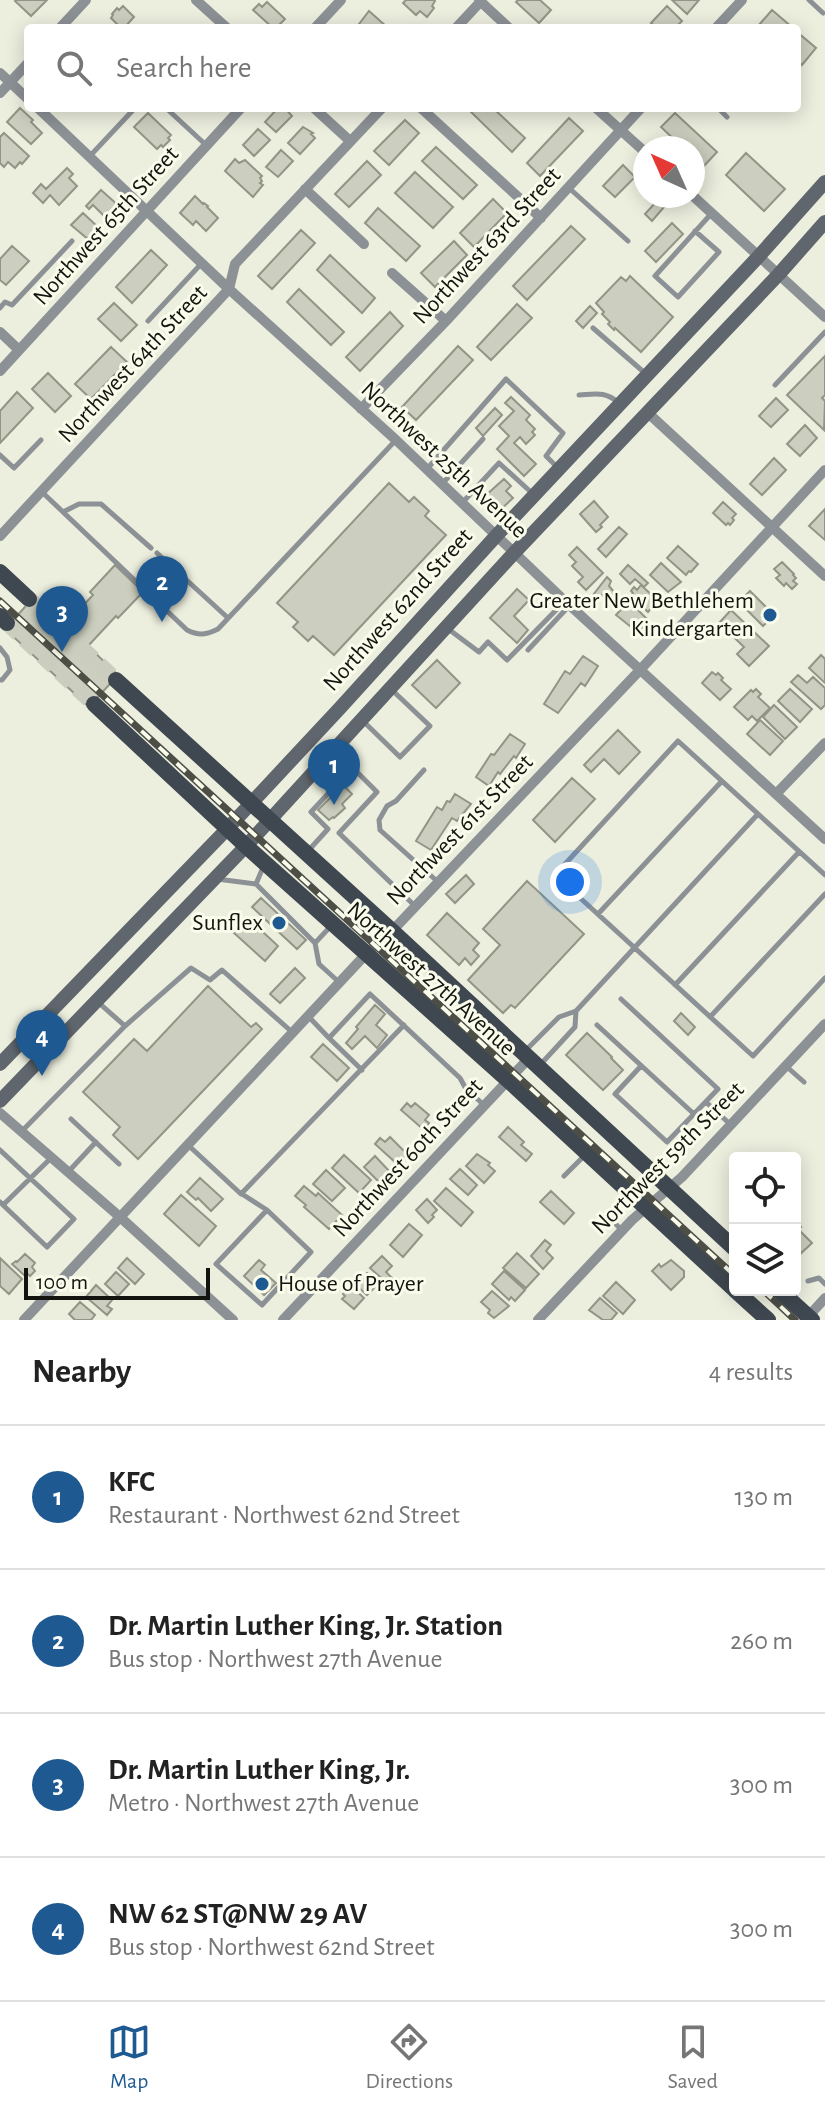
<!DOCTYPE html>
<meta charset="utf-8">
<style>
:root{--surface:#fff;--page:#f6f6f6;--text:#222;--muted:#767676;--line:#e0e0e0;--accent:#1e5a91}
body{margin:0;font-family:"Alegreya Sans",sans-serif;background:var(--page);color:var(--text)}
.controls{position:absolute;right:24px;bottom:24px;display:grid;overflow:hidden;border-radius:8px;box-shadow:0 4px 20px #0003}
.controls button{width:72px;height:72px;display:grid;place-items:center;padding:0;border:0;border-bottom:2px solid var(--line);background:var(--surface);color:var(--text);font:40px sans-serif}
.compass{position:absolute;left:633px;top:136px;width:72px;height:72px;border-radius:50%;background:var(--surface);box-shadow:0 4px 20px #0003;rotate:315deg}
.scale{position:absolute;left:24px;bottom:20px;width:186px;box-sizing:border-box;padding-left:8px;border:4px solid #13140f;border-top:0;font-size:22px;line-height:28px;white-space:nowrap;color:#13140f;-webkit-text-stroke:6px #f9fceb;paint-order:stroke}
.you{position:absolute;left:570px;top:882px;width:28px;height:28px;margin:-20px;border:6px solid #fff;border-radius:50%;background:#1a73e8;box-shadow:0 0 0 12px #1a73e833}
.badge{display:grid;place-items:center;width:52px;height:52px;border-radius:50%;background:var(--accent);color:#fff;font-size:26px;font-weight:700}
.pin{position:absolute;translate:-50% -66px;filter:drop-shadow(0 2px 4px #0008)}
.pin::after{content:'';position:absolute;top:42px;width:28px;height:24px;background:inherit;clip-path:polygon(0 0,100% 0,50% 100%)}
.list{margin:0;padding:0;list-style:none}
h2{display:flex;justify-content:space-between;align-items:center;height:104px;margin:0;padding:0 32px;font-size:34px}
h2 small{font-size:26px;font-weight:400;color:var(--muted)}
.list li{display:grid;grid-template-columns:52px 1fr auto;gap:24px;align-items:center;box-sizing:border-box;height:144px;padding:0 32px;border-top:2px solid var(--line)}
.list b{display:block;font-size:30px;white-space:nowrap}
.list p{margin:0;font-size:26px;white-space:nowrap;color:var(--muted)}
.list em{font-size:26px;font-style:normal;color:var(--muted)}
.icon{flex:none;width:44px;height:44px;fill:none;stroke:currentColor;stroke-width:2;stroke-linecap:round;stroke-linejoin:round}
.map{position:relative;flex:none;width:825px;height:1320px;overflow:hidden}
.search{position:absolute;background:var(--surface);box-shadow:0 4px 20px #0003;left:24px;right:24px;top:24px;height:88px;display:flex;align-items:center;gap:20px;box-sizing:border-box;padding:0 28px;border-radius:8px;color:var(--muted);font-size:30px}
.sheet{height:680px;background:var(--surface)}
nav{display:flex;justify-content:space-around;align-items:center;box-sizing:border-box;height:112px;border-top:2px solid var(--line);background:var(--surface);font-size:22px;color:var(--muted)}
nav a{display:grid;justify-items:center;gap:4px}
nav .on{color:var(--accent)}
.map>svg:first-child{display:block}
.building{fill:#cccfbf;stroke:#929485;stroke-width:2}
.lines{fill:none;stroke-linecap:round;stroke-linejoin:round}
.primary-tunnel{stroke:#cbcdbf;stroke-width:16;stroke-dasharray:16 8;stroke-linecap:butt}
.lane{stroke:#8c9196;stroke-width:5}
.street{stroke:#8c9196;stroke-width:10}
.secondary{stroke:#5f666d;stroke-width:14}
.primary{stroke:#3f4750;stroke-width:16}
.rail-casing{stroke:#4d4e46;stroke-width:7}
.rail{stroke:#f9fceb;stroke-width:4;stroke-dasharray:12;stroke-linecap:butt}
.poi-dot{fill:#1e5a91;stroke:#f9fceb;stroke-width:3}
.labels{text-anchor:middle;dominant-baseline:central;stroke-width:6;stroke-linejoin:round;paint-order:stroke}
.street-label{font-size:24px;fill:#13140f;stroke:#f9fceb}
.poi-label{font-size:24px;fill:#13140f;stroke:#f9fceb;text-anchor:end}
</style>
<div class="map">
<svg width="825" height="1320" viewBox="0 0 825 1320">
<rect width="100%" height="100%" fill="#eceede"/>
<path class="building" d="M16,0H47L31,16L15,1Z
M406,0H434L435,1L432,6L434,8L427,17L420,11L416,15L403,3Z
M518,0H540L551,10L539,23L516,2Z
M672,0H699L687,14Z
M267,2L285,19L276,28H273L253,10L259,4L262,7Z
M123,6L134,17L124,28H121L111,18L113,15L112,14L117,8L119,10Z
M667,6L682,21L675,28H657L651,23Z
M772,10L793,28H760L758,26Z
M369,11L387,27L386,28H356Z
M797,32L816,48L802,65L797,60Z
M20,108L33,120L31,122L42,133L31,144L7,122Z
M278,108H285L292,116L276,132L265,122Z
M467,108H493L525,138L512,152Z
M148,113L171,135L168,138L170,140L163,147L161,145L157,149L134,127Z
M675,113L717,152L703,167L693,158V148H683L661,127Z
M569,118L583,131L540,176L527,163Z
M405,120L419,133L389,165L374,151Z
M303,127L313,133L311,134L315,138L300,154L288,143Z
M258,129L270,140L254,156L243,145Z
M4,133L29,156L22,164L20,162L15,168L8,162L4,167L0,163V137Z
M436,147L477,185L463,199L422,161Z
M281,150L293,161L278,177L266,167Z
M746,153L785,189L764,211L726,175Z
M235,159L239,163L245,160L262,176L260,178L262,181L260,183L263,185L253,197L225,171Z
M367,161L381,175L349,207L335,194Z
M623,165L635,177L615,197L603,186Z
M67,168L73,174L69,178L77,186L59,205L50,195L43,203L33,193L41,184L46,189Z
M415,172L453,207L433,228L395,193Z
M101,190L119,206L114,212L115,213L107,219L93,205L89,209L86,206Z
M195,196L203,204L204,203L208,206L207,207L218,218L206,231L196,221L193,225L180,213Z
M493,199L507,213L474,247L460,233Z
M657,201L664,207L652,221L645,214Z
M378,208L420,246L406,261L365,223Z
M83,213L99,228L89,240L71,225Z
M672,223L683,234L656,262L645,251Z
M571,226L585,239L527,300L513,286Z
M301,230L315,243L272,289L258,276Z
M454,241L467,255L435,287L421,273Z
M12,246L29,261L6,285L0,280V259Z
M151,250L167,265L132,303L116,287Z
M330,255L375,298L362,313L317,270Z
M630,276L673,317L641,352L615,328L614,330L608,324L610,322L602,314L604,312L596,303L621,277L626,281Z
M299,289L344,332L331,345L287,302Z
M114,303L137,325L121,341L98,319Z
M517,304L532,318L491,360L477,347Z
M590,306L597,313L583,328L576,321Z
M390,312L403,326L360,371L346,357Z
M458,346L473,360L416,420L402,407Z
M111,347L127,362L91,399L75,384Z
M825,356V395L822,398L825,401L824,430L787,395Z
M48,373L71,396L55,412L32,389Z
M17,392L33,408L0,443V411Z
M511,397L530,415L526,420L535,429L532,432L535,435L526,444L520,437L514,443L536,464L524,476L497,449L509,436L499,426L514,411L505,403Z
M776,398L788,410L771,427L759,416Z
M495,408L502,415L483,436L476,428Z
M805,425L817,438L800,456L787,444Z
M774,458L786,470L762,495L750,484Z
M504,479L511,486L506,491L513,498L499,511L485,496Z
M389,483L409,502L414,497L429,511L425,516L446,535L334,655L313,636L308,641L293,627L298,622L277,603Z
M594,501L608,517L600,525L602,527L596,532L580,514Z
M723,502L736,514L732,518L734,520L730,525L728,523L726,525L713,513Z
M825,509V540L809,526Z
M619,527L627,534L606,557L598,549Z
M678,546L698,564L691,572L689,571L686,575L667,558Z
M577,547L603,573L586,590L578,582L583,577L572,566L576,562L569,555Z
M782,562L794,574L793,575L796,578L793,581L797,584L792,589L786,583L784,586L776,578L780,575L774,569Z
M661,563L681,582L668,592L650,575Z
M115,565L143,592L118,618L116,616L88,646L118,675L89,707L5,629L34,597L65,625L93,595L90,592Z
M628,565L648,583L644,587L635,579L630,584L620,574Z
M607,577L611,581L609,586L615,593L607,600L602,595L598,599L593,595Z
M641,585L655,598L651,602L654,605L648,612L631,596L633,593L631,591L634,587L637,590Z
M517,589L529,600L514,616L528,630L517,643L490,618Z
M750,591L774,615L763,626L739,602Z
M628,597L639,608L638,610L647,619L642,625L643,626L641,629L640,627L636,631L616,615L627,603L624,601Z
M731,610L769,646L749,666L737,654L744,647L719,623Z
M821,655L825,659V683L809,668Z
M583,656L598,666L585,686L581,683L558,713L544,704L565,671L570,674Z
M437,660L460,683L436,708L412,685Z
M712,672L716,675L718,673L723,678L721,680L731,689L720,700L702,683Z
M798,675L807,683L813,677L825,688V705L821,709L791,682Z
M756,689L761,694L758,697L770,708L757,721L752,716L748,720L734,707L751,690L753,692Z
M790,689L812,709L800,722L778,701Z
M774,705L797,727L785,739L763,717Z
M760,720L783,741L770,755L747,734Z
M618,730L640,752L619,774L604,759L591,772L584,765Z
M510,734L525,744L516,758L514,756L500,774L498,772L489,786L476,777L491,754L494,755Z
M572,778L595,799L555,842L533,820Z
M343,785L352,794L342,804L345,808L334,818L333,817L329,820L318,810Z
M455,794L471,804L457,821L452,818L431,850L416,841L437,807L442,810L447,801L450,802Z
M466,875L474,884L455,903L446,894Z
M527,881L584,934L515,1008L511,1005L503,1013L468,980L500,945L483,929Z
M261,898L306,940L297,949L252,907Z
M447,913L479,943L473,950L479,956L471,965L465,958L459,965L427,935Z
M248,918L278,946L265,961L234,933Z
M295,968L305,978L280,1003L270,994Z
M208,986L251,1027L256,1023L262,1029L138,1159L113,1135L120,1127L83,1092L134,1039L147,1051Z
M375,1005L385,1014L376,1025L387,1035L377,1048L365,1036L352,1049L346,1043L358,1029L356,1027Z
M681,1013L695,1027L688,1035L674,1021Z
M587,1033L612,1057L611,1058L623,1070L603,1090L566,1055Z
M323,1044L349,1068L337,1081L311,1057Z
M407,1103L411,1107L415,1103L429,1115L425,1120L429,1123L424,1130L401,1110Z
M508,1127L524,1142L521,1145L532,1154L526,1161L499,1137Z
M390,1137L407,1154L402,1160L399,1158L395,1162L375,1144L380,1138L385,1142Z
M477,1154L490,1163L488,1165L495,1171L484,1183L466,1166Z
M344,1155L371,1180L359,1193L332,1168Z
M375,1156L391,1173L387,1177L389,1180L383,1186L364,1167Z
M460,1169L477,1185L468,1195L450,1179Z
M326,1170L345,1188L332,1201L313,1184Z
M200,1178L223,1199L211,1211L198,1198L196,1200L187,1192Z
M304,1186L316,1196L318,1193L342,1215L329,1229L304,1207L306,1205L295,1196Z
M446,1188L473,1212L461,1226L434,1201Z
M551,1191L574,1213L564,1224L540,1202Z
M181,1195L216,1226L199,1246L164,1214Z
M427,1199L437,1210L432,1215L434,1217L428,1223L416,1210Z
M795,1221L801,1227L798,1229L812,1243L797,1257L795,1255Z
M409,1224L422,1235L403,1257L390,1245Z
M545,1240L551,1245L546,1251L553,1258L543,1269L531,1256Z
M517,1253L539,1274L526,1288L503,1268Z
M25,1254L35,1263L32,1267L35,1271L30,1276L27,1273L24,1275L12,1264L16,1261L17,1262Z
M382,1256L392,1266L386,1272L394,1280L389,1285L370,1268Z
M0,1258L22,1279L9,1294L0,1286Z
M127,1258L144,1274L135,1284L118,1268Z
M259,1260L265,1265L261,1270L276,1283L264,1295L244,1276Z
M671,1260L684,1271V1277L671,1290L652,1271L659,1264L661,1267Z
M504,1271L525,1290L515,1301L511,1297L509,1300L492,1284Z
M116,1272L129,1284L118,1296L105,1284Z
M367,1273L379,1283L367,1295L356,1285L358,1283L355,1281L360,1275L363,1277Z
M616,1282L635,1300L623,1314L603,1296Z
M96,1285L112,1300L107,1306L112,1309L107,1315L86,1297Z
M347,1288L350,1291L353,1288L364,1298L354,1309L342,1299L345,1296L343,1294Z
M492,1291L509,1306L494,1318L488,1313L490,1310L481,1302Z
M600,1298L617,1313L611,1320H603L589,1310Z
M80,1302L95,1315L91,1320H75L69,1314Z"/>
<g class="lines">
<path class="primary-tunnel" d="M29,599L116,680
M7,623L94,704"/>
<path class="lane" d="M809,0L823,13
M166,108L206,145
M718,108L727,117
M89,157L135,108
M569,188L628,241
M695,231L719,252L678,297L655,276L711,214
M0,308L5,302L12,305L72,241
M148,321L201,264
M593,328L646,374
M775,385L825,332
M579,395C596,394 605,391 619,403
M0,455L14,468L41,440
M427,469L506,379L563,433L546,456L557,467
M442,484L483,439
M42,492L187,630C199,636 206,635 218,629L395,441
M462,503L499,463L533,494
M63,512L79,504H101L151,548
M157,553L228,618
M447,628L479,652L488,642L507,660L565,601
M0,648L7,657L10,670L2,680H0
M528,650L569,606
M363,721L400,757L430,726L392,690
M337,752L377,792L339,833L415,906
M424,770L396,801L387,806L379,820L380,830L438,882
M308,851L328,829L311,812L352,768
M264,865L256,884L315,943L330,927
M825,875L678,741L555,875L753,1056L825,978
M217,879L256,884
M598,914L722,781
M315,943L319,964L340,983
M675,985L799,852
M621,999L718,1089L667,1142L615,1094L641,1066
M99,1003L125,1026
M308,1016L329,1038L370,994L460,1078L466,1089L484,1105
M710,1017L825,894
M597,1025L694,1114
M329,1038L362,1070
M524,1052L559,1017L576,1011L758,814
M540,1065L575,1027L576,1011
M787,1067L804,1082
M706,1102L731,1125
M71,1119L119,1164
M22,1131L125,1026L191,968L210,980L222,970L292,1032
M188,1145L241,1194L404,1025
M0,1150L74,1219L47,1247L3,1205
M69,1171L96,1142
M564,1176L586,1154
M242,1194L267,1210L311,1252L262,1305L216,1264L267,1210
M0,1202L3,1205L51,1158
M607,1216L622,1230
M808,1281L819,1278L825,1284"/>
<path class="street" d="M196,0L227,28
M479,0L509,28
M60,28L86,0
M315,28L341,0
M456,28L482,0
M716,28L742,0
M0,73L28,99
M0,93L28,63
M38,108L229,289L396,440L565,601L825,839
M314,108L350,141
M421,108L541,218
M596,108L645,152
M305,189L364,244
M693,196L825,317
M392,273L446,321
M0,332L19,350
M0,371L241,108
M361,409L446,321L641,108
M648,413L825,576
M0,536L229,289L235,264L382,108
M776,794L825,743
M0,1113L120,1217L233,1320
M24,1320L367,953L392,931L640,670L825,470
M283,1320L529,1058
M538,1320L632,1220L682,1177L825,1024
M805,1320L825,1298"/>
<path class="secondary" d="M0,1064L228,828L340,708L496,536L759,256L825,182
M0,1101L246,846L514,553L779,274L825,222"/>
<path class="primary" d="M0,572L29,599
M0,616L7,623
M116,680L392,931L735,1249
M94,704L246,846L509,1081L735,1290
M735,1290L768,1320
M779,1290L812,1320"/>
<defs>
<path id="rail" d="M0,601L735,1276
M763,1290L795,1320"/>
</defs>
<use href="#rail" class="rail-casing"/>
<use href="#rail" class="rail"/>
</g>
<g class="poi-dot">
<circle cx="770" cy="615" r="8"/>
<circle cx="279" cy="923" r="8"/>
<circle cx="262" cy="1284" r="8"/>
</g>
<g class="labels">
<g class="street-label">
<text transform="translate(106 226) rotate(-48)">Northwest 65th Street</text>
<text transform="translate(487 246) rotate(-47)">Northwest 63rd Street</text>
<text transform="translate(133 364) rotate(-47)">Northwest 64th Street</text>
<text transform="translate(444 460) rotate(43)">Northwest 25th Avenue</text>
<text transform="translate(398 610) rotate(-48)">Northwest 62nd Street</text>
<text transform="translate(460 830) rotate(-46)">Northwest 61st Street</text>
<text transform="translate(431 979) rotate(42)">Northwest 27th Avenue</text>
<text transform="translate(408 1158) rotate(-47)">Northwest 60th Street</text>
<text transform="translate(668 1158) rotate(-45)">Northwest 59th Street</text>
</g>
<g class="poi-label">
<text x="754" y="601">Greater New Bethlehem<tspan x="754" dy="28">Kindergarten</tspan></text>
<text x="263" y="923">Sunflex</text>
<text x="278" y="1284" text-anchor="start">House of Prayer</text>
</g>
</g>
</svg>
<div class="controls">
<button><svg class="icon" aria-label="locate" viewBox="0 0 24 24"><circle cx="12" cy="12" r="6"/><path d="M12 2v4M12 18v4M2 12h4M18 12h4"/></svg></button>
<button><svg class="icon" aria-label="layers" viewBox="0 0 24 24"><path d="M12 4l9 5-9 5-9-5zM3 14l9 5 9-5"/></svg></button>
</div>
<svg class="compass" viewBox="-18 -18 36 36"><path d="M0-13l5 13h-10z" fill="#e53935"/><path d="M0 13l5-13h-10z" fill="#767676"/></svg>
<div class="scale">100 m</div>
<div class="you"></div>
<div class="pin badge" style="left:334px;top:805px">1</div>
<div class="pin badge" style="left:162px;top:622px">2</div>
<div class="pin badge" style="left:62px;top:652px">3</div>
<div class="pin badge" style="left:42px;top:1076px">4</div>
<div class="search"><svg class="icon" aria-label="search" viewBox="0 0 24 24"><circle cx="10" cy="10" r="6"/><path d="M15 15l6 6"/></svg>Search here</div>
</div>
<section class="sheet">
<h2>Nearby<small>4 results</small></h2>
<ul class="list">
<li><span class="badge">1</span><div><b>KFC</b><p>Restaurant · Northwest 62nd Street</p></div><em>130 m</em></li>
<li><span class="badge">2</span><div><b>Dr. Martin Luther King, Jr. Station</b><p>Bus stop · Northwest 27th Avenue</p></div><em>260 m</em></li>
<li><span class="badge">3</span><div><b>Dr. Martin Luther King, Jr.</b><p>Metro · Northwest 27th Avenue</p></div><em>300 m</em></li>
<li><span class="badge">4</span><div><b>NW 62 ST@NW 29 AV</b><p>Bus stop · Northwest 62nd Street</p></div><em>300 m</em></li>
</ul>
</section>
<nav>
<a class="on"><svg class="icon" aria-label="map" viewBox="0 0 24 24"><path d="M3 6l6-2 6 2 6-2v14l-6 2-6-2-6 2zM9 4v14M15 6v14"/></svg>Map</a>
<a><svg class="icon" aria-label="directions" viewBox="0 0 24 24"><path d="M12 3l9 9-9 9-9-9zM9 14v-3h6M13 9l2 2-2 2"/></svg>Directions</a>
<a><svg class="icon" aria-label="saved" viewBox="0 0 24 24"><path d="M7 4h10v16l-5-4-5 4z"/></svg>Saved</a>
</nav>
